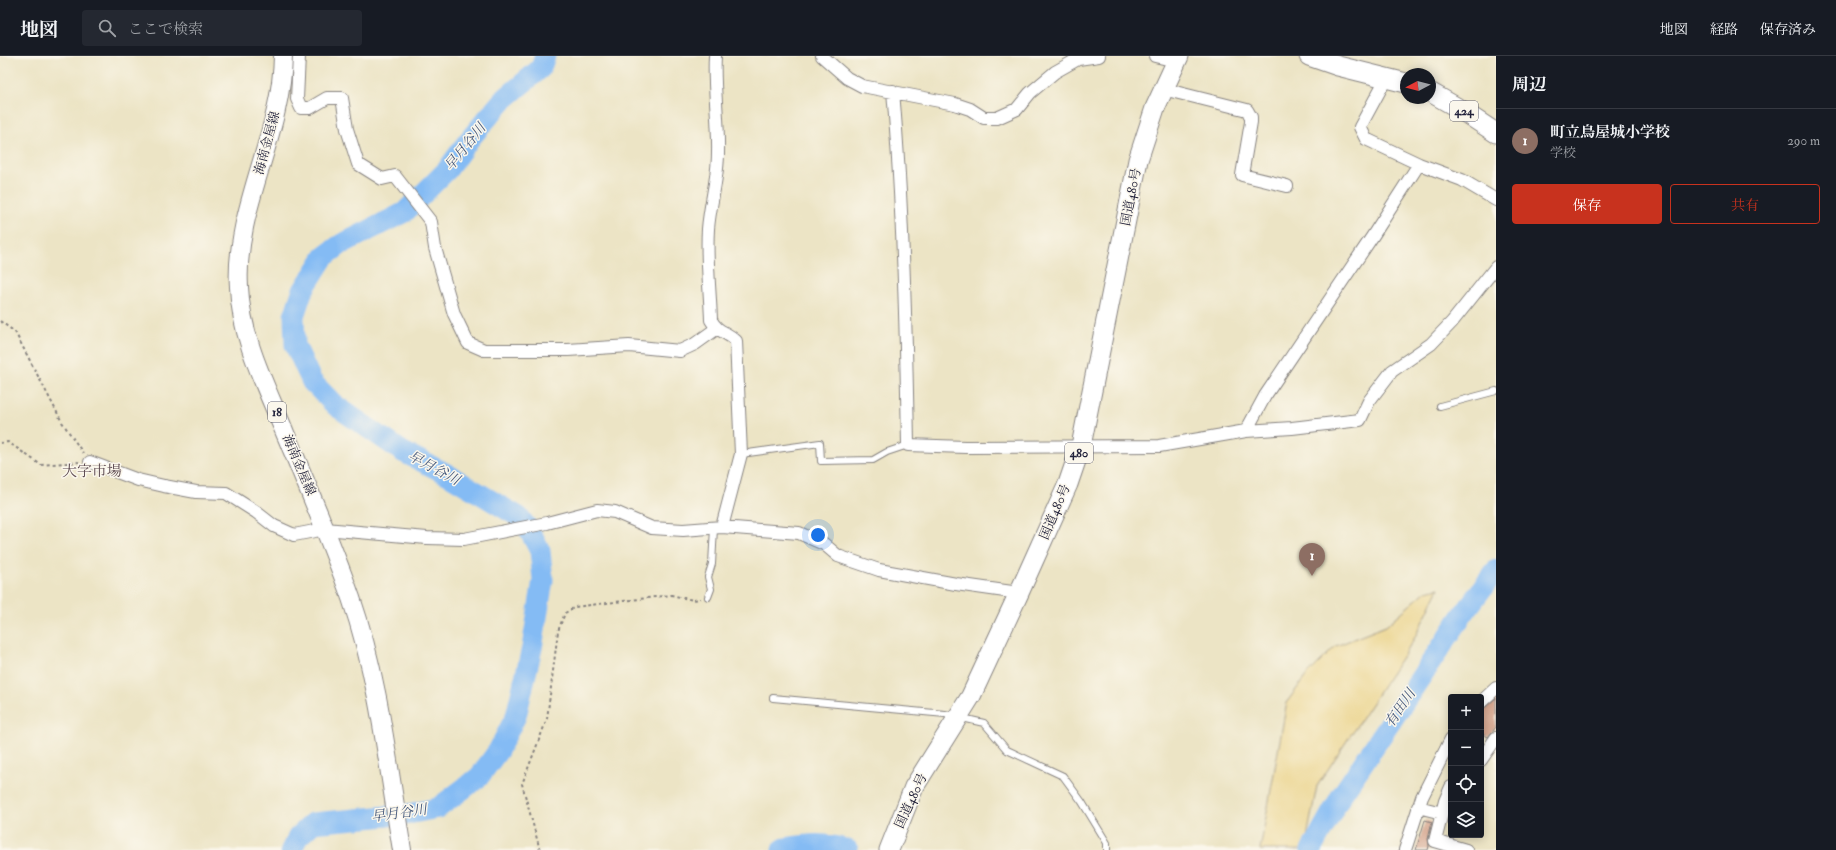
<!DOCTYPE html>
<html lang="ja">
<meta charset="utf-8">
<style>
:root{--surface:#171b24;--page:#242831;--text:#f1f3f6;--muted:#9ea1a6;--line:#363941;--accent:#c8321e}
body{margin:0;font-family:"IM FELL Double Pica","Noto Serif JP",serif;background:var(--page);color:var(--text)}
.controls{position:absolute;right:12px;bottom:12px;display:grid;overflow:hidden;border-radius:4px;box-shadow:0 2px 10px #0003}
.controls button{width:36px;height:36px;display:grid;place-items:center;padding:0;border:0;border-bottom:1px solid var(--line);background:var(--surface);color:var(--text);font:20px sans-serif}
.compass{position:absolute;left:1400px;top:12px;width:36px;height:36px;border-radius:50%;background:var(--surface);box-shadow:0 2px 10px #0003;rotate:263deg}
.you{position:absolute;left:818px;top:479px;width:14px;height:14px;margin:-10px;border:3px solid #fff;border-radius:50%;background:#1a73e8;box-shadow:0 0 0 6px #1a73e833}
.badge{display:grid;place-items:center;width:26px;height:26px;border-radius:50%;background:var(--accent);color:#fff;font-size:13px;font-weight:700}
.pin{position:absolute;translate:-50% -33px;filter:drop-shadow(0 1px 2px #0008)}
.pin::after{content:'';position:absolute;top:21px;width:14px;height:12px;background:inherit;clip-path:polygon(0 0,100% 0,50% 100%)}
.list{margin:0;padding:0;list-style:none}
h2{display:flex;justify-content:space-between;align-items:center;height:52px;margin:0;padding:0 16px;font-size:17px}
h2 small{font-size:13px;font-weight:400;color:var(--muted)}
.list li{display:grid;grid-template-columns:26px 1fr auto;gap:12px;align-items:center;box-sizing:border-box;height:64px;padding:0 16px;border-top:1px solid var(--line)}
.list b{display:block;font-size:15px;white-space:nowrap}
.list p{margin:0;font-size:13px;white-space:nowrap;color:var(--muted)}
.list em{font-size:13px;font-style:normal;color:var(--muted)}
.actions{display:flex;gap:8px;padding:12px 16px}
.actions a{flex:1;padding:9px 0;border:1px solid var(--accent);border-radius:4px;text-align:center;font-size:14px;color:var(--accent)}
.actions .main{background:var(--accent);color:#fff}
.icon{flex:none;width:22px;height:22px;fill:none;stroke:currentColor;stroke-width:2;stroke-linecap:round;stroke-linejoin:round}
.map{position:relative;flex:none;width:1496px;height:794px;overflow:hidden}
header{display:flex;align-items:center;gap:24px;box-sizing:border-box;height:56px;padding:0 20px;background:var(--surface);border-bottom:1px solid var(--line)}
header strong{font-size:19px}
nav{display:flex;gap:22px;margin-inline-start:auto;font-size:14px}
.search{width:280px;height:36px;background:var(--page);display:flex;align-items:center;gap:10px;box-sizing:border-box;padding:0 14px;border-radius:4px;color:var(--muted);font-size:15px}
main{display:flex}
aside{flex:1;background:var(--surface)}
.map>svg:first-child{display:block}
.sand{fill:#eeda9e;stroke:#887e6c}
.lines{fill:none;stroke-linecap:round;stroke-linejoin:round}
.river{stroke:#84bbf4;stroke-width:21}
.building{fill:#ce977e}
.service-casing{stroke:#878380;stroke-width:8}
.minor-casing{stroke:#878380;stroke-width:14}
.primary-casing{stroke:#878380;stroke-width:20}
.trunk-casing{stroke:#878380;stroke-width:21}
.path{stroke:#878380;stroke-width:2;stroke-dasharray:3 3;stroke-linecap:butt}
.service{stroke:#fff;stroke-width:6}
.minor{stroke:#fff;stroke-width:12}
.primary{stroke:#fff;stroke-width:18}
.trunk{stroke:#fff;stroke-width:19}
.labels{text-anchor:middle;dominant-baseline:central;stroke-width:3;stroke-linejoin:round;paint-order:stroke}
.shield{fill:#fbf7ec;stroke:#636270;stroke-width:1}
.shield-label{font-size:12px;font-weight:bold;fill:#22223b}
.street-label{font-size:13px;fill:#22223b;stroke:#fbf7ec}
.water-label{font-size:14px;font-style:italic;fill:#44587c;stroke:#fbf7ec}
.quarter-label{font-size:15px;fill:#5e4b52;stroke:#fbf7ec}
</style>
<header>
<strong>地図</strong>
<div class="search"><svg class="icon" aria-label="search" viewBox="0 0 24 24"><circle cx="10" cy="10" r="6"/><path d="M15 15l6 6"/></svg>ここで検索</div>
<nav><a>地図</a><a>経路</a><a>保存済み</a></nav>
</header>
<main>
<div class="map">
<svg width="1496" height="794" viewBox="0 0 1496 794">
<rect width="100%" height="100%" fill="#fbf7ec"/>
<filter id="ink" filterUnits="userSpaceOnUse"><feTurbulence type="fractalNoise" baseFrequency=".025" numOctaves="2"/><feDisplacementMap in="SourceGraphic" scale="8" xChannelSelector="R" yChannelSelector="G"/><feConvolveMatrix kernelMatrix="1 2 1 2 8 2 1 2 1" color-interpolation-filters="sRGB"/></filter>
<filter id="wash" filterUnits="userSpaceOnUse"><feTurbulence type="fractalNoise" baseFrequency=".012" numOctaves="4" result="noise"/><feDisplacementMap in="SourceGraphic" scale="16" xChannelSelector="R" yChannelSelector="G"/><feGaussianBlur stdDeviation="0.9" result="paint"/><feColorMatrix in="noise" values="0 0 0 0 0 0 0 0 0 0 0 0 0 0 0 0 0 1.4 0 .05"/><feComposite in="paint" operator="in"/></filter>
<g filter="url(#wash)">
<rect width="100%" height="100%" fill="#ece4c5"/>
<path class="sand" d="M1439,532L1414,583L1317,730L1306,786L1301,794H1260L1287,646L1306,620L1336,590L1386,570L1426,535Z"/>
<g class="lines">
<path class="river" d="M291,794L298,781L313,767L408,758L438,752L479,721L498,695L516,660L532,592L543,524L540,495L529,474L519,461L447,418L403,396L336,350L312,326L295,289L294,260L302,236L324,201L340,189L405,156L447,114L468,85L502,45L541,12L545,0
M782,794L785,792C809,788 825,786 848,794
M1311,794L1341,740L1464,557L1496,514"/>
</g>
<g id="blocks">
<path class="building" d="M1496,642V671L1488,681L1481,677V653L1486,651Z
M1425,764L1432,766L1428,783L1429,790L1428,794H1416Z"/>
</g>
</g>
<g filter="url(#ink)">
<use href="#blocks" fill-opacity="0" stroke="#878380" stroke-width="1"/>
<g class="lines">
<defs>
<path id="service" d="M1440,350L1496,335
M741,398L820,387L821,405L873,404L887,396L908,389
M708,541L711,533L708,521L712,508L714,472
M773,642L945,658L984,667L1007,694L1063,720L1082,746L1107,787V794"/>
<path id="minor" d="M299,0L297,43L301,52H310L327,42H342L347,73L358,108L382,123L395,120L431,166L435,192L454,258L468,287L484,294H568L629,290L680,295L695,288L716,273
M715,0C713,32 719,65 718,97C718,123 710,147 708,173C706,203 710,234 711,264C718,277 726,275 736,285L741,398L722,471
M822,0L847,22L862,30L955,48L970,53L984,62H997L1017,53L1030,37L1055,16L1078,3L1099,0
M1155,0L1176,5
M1387,21L1360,71L1366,83L1419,108L1462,124L1496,144
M1163,33L1247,54L1251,61V66L1242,119L1287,130
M893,35C903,153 906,271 908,389L965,391L1159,390L1246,375L1292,372L1360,364L1369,345L1392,315L1431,288L1452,266L1496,211
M1246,375L1265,340L1372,181L1419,108
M90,406L138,424L164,430L196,436L226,437L256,456L274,470L294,479L325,473L427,482L464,483L547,467L597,454L615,456L652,472L683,474L722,471L799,477L824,488L838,500L879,514L956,528L1019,537
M1481,646L1496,632
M1481,704L1496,682
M1451,731L1445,745L1435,785L1466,794
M1418,751L1442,757
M1405,794L1422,741L1451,683"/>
<path id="primary" d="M283,0C282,79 234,153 239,231C241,283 266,330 285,377C308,431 331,486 351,542C379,623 388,710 402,794"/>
<path id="trunk" d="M1309,0L1338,10L1406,27
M1430,36L1458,52L1496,77
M889,794L914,731L971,640L1019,537L1068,428L1081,390L1138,104L1155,52L1179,0"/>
</defs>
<use href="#service" class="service-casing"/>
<use href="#minor" class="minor-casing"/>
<use href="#primary" class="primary-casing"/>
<use href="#trunk" class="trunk-casing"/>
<path class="path" d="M0,265L15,276L62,366L83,397
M0,387L8,386L41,409L79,406
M540,794L522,728L547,663L558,575L565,557L575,551L671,539L693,544L701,543"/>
<use href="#service" class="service"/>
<use href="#minor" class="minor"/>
<use href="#primary" class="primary"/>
<use href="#trunk" class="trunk"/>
</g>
</g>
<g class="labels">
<g class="shield">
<rect x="1450" y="45" width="28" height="20" rx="3"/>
<rect x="268" y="346" width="18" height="20" rx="3"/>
<rect x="1065" y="387" width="28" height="20" rx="3"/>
</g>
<g class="shield-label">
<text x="1464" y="55">424</text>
<text x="277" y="356">18</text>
<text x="1079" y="397">480</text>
</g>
<g class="street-label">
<text transform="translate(267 87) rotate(-75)">海南金屋線</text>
<text transform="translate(1131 141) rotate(-79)">国道480号</text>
<text transform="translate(299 409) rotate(67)">海南金屋線</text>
<text transform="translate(1055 456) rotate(-67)">国道480号</text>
<text transform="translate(911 745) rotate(-65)">国道480号</text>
</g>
<g class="water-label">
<text transform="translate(465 91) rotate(-51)">早月谷川</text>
<text transform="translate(434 412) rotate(28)">早月谷川</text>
<text transform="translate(1400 652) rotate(-56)">有田川</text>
<text transform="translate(399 757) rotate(-8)">早月谷川</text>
</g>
<g class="quarter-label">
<text x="92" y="415">大字市場</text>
</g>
</g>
</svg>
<div class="controls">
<button>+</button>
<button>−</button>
<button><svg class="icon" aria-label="locate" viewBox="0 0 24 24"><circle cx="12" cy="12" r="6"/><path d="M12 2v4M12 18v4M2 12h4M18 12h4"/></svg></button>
<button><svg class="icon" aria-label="layers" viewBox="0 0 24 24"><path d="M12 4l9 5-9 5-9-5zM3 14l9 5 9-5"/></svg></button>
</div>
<svg class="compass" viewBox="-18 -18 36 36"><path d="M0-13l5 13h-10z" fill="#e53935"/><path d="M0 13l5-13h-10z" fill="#9ea1a6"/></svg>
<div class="you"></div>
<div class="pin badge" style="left:1312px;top:520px;background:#8d6e63">1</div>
</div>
<aside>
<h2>周辺<small></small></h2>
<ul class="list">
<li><span class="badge" style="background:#8d6e63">1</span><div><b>町立鳥屋城小学校</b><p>学校</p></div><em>290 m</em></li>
</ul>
<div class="actions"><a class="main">保存</a><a>共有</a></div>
</aside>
</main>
